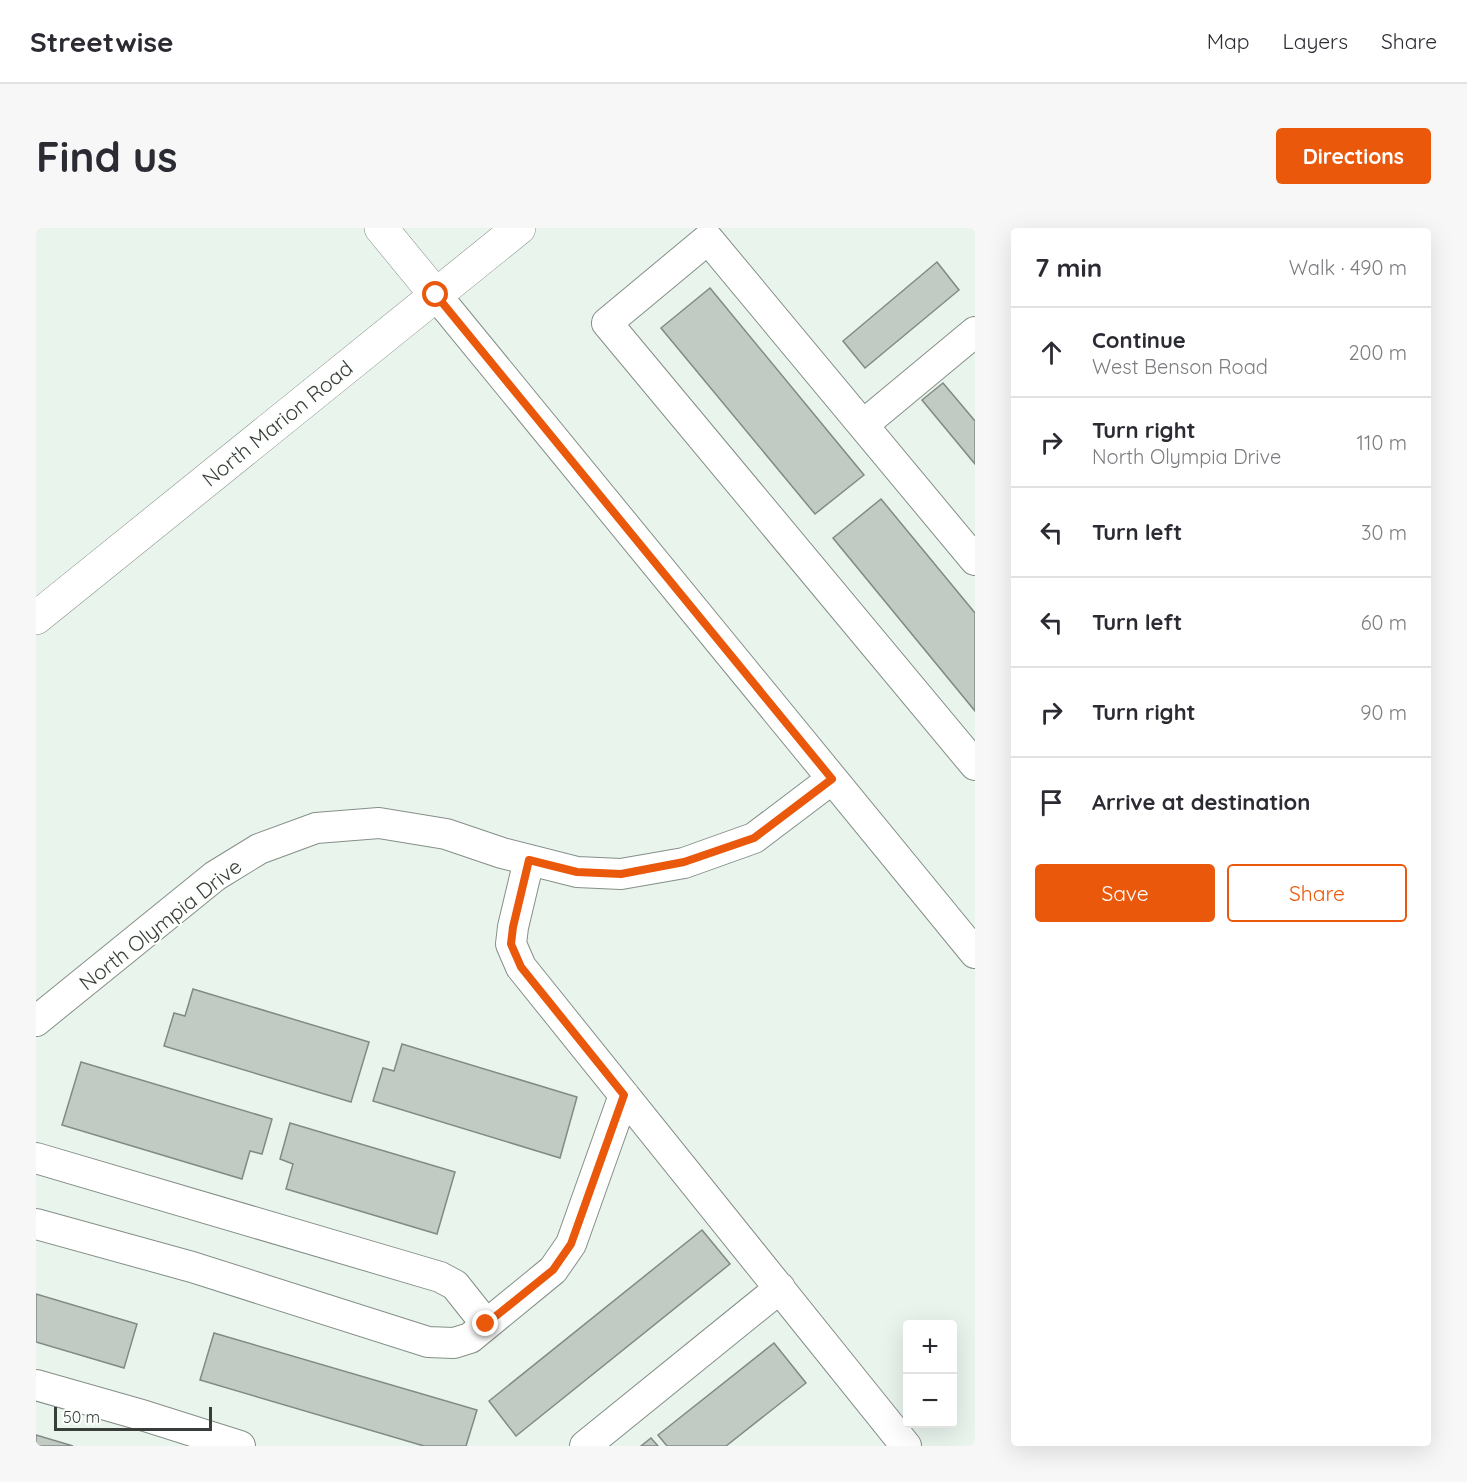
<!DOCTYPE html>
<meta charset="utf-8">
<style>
:root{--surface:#fff;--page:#f7f7f7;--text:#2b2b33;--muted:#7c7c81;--line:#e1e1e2;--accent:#ea580c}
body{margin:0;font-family:Quicksand,sans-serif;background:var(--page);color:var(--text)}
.controls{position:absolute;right:18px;bottom:18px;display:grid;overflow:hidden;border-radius:6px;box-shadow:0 6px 24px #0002}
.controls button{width:54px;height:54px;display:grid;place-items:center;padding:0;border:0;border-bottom:2px solid var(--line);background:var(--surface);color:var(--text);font:30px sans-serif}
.scale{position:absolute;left:18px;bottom:15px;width:158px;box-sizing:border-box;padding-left:6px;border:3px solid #393e3b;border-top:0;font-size:16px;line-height:21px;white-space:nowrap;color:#393e3b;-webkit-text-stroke:4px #fdfffd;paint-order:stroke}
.stop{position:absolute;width:18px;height:18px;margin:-14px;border:4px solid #ea580c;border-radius:50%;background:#fff}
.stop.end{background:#ea580c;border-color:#fff;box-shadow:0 2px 6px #0008}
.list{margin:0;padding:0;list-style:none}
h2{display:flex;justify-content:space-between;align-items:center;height:78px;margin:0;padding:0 24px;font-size:26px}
h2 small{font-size:20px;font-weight:400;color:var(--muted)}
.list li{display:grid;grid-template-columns:39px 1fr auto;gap:18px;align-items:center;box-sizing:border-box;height:90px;padding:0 24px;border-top:2px solid var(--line)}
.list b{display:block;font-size:22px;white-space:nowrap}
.list p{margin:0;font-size:20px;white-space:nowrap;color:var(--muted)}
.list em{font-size:20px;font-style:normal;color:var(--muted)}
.actions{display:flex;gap:12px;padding:18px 24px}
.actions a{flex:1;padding:14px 0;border:2px solid var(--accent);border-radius:6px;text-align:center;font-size:21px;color:var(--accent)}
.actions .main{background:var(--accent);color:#fff}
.icon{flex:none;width:33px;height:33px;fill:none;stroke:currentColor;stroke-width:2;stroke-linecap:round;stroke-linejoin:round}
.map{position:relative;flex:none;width:939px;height:1218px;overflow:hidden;border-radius:6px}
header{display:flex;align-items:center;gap:36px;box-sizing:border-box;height:84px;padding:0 30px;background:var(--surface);border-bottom:2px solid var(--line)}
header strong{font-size:28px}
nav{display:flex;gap:33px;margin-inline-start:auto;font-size:21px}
.intro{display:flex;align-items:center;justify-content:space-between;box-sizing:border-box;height:144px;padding:0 36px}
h1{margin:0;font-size:42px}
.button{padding:15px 27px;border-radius:6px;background:var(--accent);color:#fff;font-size:21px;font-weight:700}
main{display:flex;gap:36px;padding:0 36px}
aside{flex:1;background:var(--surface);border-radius:6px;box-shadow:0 6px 24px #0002}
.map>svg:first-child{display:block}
.building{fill:#c1cbc4;stroke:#818b84;stroke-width:1.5}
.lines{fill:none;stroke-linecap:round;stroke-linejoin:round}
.minor-casing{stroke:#858f88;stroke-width:32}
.major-casing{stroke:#858f88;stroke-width:34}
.minor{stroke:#fff;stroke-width:30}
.major{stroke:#fff;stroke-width:33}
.route{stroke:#ea580c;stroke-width:8}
.labels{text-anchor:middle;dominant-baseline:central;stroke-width:4.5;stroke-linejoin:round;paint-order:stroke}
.street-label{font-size:21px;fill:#393e3b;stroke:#fdfffd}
</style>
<header>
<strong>Streetwise</strong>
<nav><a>Map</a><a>Layers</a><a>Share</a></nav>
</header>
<div class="intro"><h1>Find us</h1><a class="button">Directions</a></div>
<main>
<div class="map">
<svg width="939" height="1218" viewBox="0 0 939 1218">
<rect width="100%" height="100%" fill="#e9f4ed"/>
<path class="building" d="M901,34L923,62L829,140L807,113Z
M674,60L828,247L779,286L625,100Z
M907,155L939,193V236L886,172Z
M845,271L939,385V483L797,310Z
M157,761L333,814L315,874L128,818L138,785L149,788Z
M366,816L541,869L524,930L337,873L347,840L358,843Z
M45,834L236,891L226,926L214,923L206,951L26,897Z
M254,895L419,944L401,1006L250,961L257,936L244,931Z
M666,1002L694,1036L480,1208L453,1173Z
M0,1066L101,1096L88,1140L0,1114Z
M178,1105L441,1182L430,1218H388L164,1152Z
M738,1115L770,1155L690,1218H631L622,1207Z
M0,1207L37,1218H0Z
M615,1210L622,1218H605Z"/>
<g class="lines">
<defs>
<path id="minor" d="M400,67L939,725
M827,197L939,104
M939,332L672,11L571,95L939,537
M493,632L477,699L475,716L485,739L870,1218
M0,793L179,648L223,621L280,600L343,595L410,606L466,625L541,644L585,646L648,635L718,610L796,551
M0,930L404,1049L419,1057L450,1096
M0,996L156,1039L392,1114L418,1115L434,1110L517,1042L535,1016L588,867
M0,1157L109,1188L204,1218
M549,1218L744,1060"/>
<path id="major" d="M345,0L400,67
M0,390L483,0"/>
</defs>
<use href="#minor" class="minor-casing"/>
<use href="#major" class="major-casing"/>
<use href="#minor" class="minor"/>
<use href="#major" class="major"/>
</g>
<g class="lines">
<path class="route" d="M400,67L796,551L718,610L648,634L585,646L541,644L493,632L477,699L475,716L485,739L588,867L535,1016L517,1042L450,1096"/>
</g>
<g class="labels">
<g class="street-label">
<text transform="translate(241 195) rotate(-39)">North Marion Road</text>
<text transform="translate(124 696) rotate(-38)">North Olympia Drive</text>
</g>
</g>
</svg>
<div class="controls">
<button>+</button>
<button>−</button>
</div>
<div class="scale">50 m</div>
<div class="stop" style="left:400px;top:67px"></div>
<div class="stop end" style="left:450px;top:1096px"></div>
</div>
<aside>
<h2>7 min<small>Walk · 490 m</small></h2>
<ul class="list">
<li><svg class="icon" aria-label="ahead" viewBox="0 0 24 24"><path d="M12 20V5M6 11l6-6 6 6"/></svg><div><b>Continue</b><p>West Benson Road</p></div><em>200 m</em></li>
<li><svg class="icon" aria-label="right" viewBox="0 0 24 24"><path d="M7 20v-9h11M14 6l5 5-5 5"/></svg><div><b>Turn right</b><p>North Olympia Drive</p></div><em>110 m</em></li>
<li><svg class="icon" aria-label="left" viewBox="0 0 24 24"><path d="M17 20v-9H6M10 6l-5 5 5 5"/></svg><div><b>Turn left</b></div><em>30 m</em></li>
<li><svg class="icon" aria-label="left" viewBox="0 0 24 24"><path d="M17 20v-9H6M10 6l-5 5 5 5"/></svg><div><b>Turn left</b></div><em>60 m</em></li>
<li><svg class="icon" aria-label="right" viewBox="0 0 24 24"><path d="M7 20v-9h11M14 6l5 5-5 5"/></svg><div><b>Turn right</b></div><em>90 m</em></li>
<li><svg class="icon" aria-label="arrive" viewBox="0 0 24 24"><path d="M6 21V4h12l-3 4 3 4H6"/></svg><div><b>Arrive at destination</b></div></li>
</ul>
<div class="actions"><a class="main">Save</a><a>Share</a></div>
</aside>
</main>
